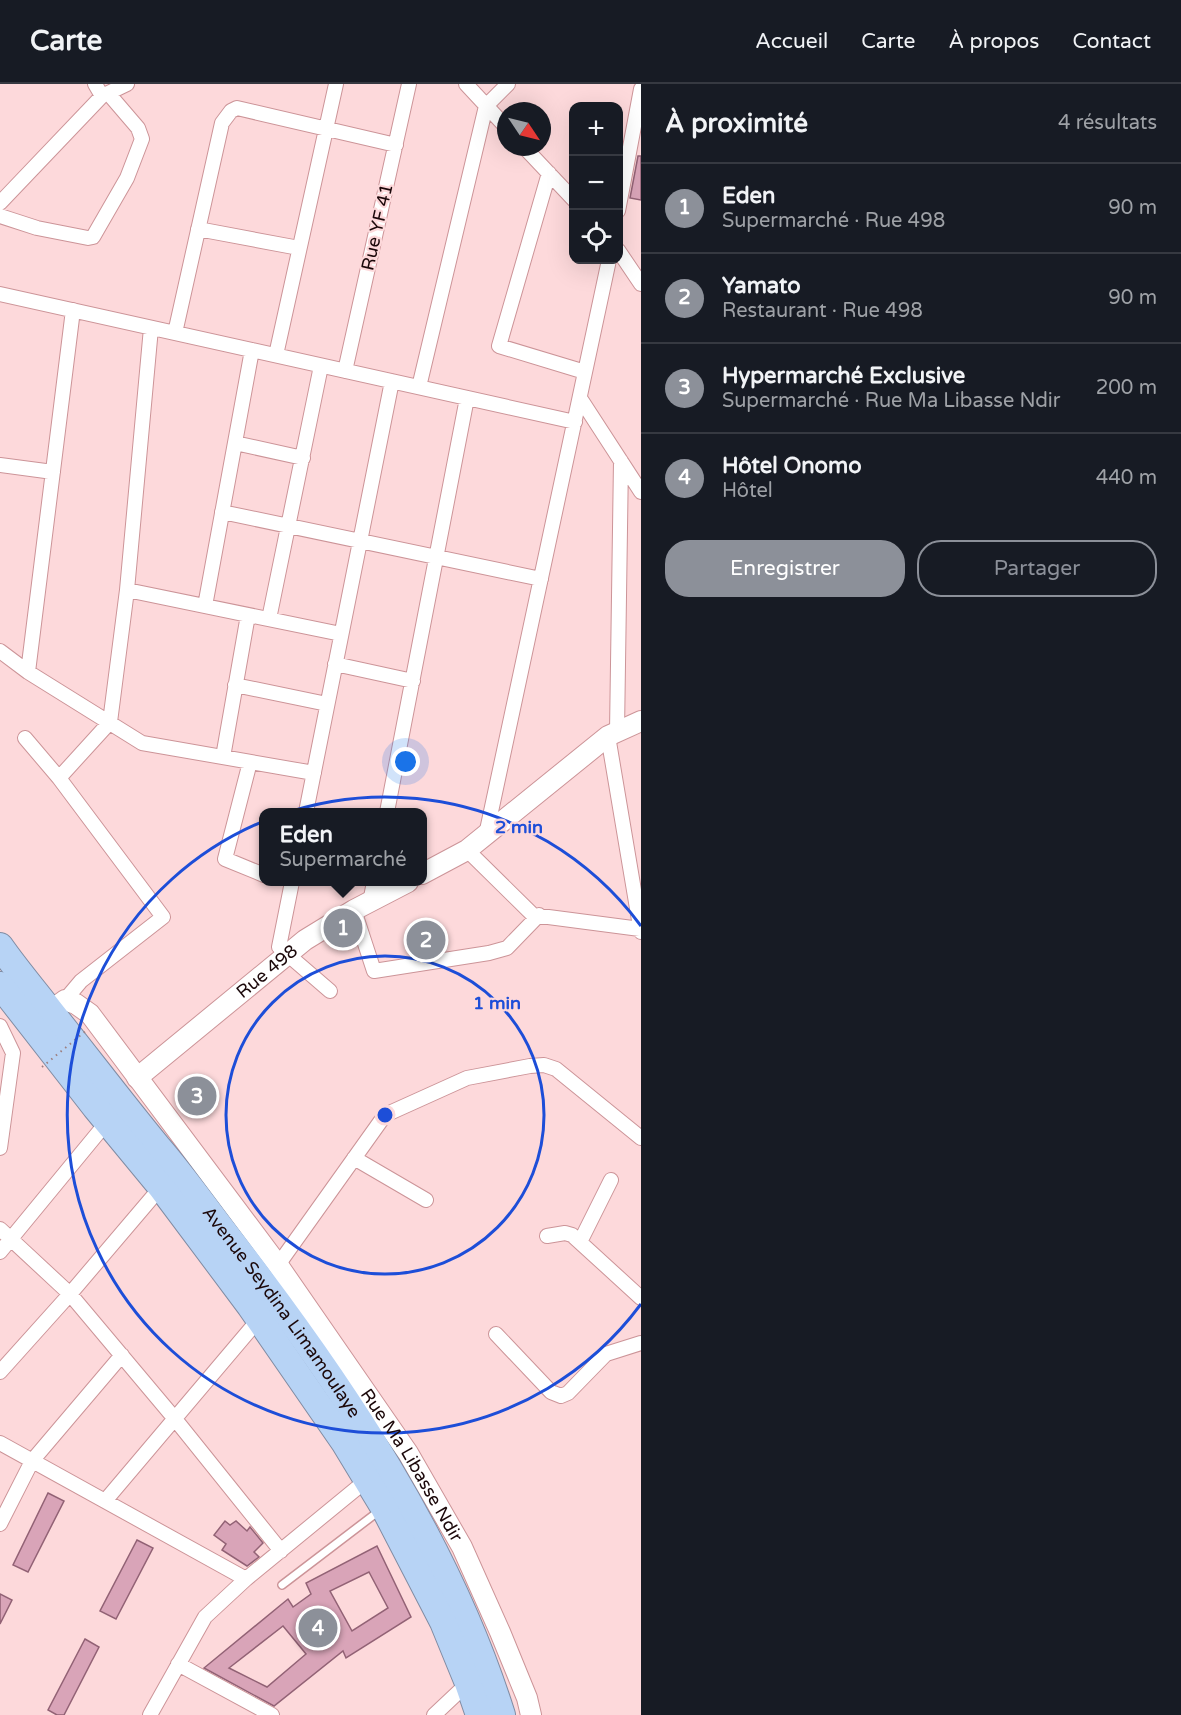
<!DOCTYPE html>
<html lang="fr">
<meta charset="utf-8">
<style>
:root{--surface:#171b24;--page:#242831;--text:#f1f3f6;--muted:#9ea1a6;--line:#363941;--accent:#8c9099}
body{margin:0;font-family:"Varela Round",sans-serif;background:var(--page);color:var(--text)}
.controls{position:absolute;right:18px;top:18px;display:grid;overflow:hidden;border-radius:12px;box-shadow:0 6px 24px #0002}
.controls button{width:54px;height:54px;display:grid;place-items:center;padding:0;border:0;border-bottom:2px solid var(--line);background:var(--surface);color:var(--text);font:30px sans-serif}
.compass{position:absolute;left:497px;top:18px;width:54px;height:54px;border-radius:50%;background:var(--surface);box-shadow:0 6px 24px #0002;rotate:125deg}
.you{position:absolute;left:406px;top:678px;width:21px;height:21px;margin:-15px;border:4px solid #fff;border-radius:50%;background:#1a73e8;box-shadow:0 0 0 9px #1a73e833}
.badge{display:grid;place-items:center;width:39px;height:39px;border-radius:50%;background:var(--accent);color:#fff;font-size:20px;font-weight:700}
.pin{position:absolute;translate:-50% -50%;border:3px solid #fff;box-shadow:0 2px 6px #0006}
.popup{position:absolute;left:259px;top:724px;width:168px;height:78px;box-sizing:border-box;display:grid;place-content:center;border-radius:12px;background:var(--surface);filter:drop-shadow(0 2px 4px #0005);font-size:20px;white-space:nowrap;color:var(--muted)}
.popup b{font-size:22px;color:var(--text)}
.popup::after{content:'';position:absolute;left:50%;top:100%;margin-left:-12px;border:12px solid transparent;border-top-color:var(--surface)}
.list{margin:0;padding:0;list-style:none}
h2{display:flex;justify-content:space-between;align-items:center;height:78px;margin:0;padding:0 24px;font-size:26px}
h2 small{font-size:20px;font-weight:400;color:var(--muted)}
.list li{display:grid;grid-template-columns:39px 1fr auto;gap:18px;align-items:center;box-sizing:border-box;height:90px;padding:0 24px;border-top:2px solid var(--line)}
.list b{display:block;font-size:22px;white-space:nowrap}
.list p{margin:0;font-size:20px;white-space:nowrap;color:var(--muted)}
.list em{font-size:20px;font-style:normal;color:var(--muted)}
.actions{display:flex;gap:12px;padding:18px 24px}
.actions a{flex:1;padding:14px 0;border:2px solid var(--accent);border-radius:24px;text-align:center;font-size:21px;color:var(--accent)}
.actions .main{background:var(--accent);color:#fff}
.icon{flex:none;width:33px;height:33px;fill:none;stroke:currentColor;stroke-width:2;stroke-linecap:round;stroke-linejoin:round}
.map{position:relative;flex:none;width:641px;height:1631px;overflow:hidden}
header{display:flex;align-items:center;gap:36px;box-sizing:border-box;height:84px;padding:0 30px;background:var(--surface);border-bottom:2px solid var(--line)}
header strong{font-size:28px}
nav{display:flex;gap:33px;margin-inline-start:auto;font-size:21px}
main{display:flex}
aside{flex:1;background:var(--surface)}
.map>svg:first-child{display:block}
.building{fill:#d9a4b8;stroke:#926275;stroke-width:1.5;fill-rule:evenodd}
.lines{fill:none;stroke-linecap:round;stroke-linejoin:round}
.lane-casing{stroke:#cc9498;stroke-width:10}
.street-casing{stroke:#cc9498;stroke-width:16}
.secondary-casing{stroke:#cc9498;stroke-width:22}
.highway-casing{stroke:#808ca3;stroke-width:28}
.lane{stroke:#fff;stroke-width:7}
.street{stroke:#fff;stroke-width:14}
.secondary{stroke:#fff;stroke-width:20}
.highway{stroke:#b7d3f5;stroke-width:26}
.path-bridge{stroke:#9d8082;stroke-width:2;stroke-dasharray:1.5 4.5;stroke-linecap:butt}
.ring{fill:none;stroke:#1d4ed8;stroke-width:3}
.labels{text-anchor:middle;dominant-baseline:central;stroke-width:4.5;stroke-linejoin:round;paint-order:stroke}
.street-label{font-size:18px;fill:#1b080a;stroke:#fdd9db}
.centre{fill:#1d4ed8;stroke:#fdd9db;stroke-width:3}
.ring-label{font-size:18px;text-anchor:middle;font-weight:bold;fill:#1d4ed8;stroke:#fdd9db;stroke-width:4.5;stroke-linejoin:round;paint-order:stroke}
</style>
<header>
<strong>Carte</strong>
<nav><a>Accueil</a><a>Carte</a><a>À propos</a><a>Contact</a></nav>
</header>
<main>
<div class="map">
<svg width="641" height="1631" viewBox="0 0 641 1631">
<rect width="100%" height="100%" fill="#fdd9db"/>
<path class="building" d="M638,72H641V116L630,114Z
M48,1409L64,1417L28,1488L13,1481Z
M225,1437L230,1441L236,1437L247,1447L250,1443L263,1459L254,1468L259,1473L247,1482L222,1466L226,1460L214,1451Z
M137,1456L153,1464L116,1535L100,1527Z
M377,1462L411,1533L346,1574L343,1567L274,1622L204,1584L288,1515L293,1523L311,1510L306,1499ZM369,1488L388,1524L352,1547L330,1507ZM283,1542L306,1570L267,1603L229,1584Z
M0,1510L12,1516L0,1540Z
M85,1555L99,1563L64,1631H57L48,1626Z"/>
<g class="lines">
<defs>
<path id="lane" d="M282,1501L379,1427"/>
<path id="street" d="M466,0L506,43
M102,12L127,0
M524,63L574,116
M549,89L499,262L585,288
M0,119L102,12L95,0
M618,127L641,5
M0,132L37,144L88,154L93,153L127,94L142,55L138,44L108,9
M198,145L299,164
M618,166L641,200
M0,210L575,338
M175,249L222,39L231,27L237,24L396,61
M276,271L336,0
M345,287L409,0
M419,303L486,22L508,0
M580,314L641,408
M235,359L303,374
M0,381L53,388
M222,428L541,495
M127,506L341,550
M205,522L252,266
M269,535L321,282
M0,567L28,588L142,659L314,689
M335,580L413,597
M28,588L73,226
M235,601L327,620
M617,648L621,377
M608,652L641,848
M25,654L59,694
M223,673L248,531
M250,678L225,775L264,791
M306,728L392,297
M387,728L467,314
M486,751L609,176
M467,766L533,831L640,845
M292,798L279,863L330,907
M370,818L374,798
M354,826L374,887L489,869L507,864L539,831
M65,916L81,897L163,833L59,694L110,638L127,506L151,244
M0,942L13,969L0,1064
M354,1074L426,1116
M0,1145L70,1210L175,1335L281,1467
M547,1152L565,1149L572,1151L641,1214
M580,1158L611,1096
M0,1168L107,1038
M278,1181L385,1031L467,994L530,982L544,981L556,985L641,1054
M496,1250L551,1308L561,1312L568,1309L606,1270L641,1259
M0,1288L70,1210L161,1103
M0,1359L246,1495
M105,1417L259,1235
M0,1440L32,1377L122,1271
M178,1580L272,1631
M150,1631L205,1533L246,1495L368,1395
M434,1631L468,1599"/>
<g id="secondary">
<path d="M422,790L467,766L608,652L641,637"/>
<path id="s1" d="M50,927L65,916L76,920L90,930L278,1181L408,1369L462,1463L500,1548L527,1614L531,1631"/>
<path id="s2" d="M137,994L305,856L354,826L408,798"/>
</g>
<g id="highway">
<path id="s3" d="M0,862C16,885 34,906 51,928C87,973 121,1018 158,1063C184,1093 207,1126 232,1158C343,1302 447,1456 502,1631"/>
<path d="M0,901L95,1023L161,1103L250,1222L344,1358L384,1424L443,1538L468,1599L479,1631"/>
</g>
</defs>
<use href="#lane" class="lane-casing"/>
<use href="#street" class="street-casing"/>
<use href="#secondary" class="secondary-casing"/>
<use href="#highway" class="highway-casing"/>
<use href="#lane" class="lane"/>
<use href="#street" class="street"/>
<use href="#secondary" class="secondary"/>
<use href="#highway" class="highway"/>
<path class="path-bridge" d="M42,983L87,946"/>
</g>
<g class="ring">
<circle cx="385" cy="1031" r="159"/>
<path d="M641 1220A318 318 0 1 1 641 842"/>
</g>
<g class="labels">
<g class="street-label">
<text transform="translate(377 143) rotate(-77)">Rue YF 41</text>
<text stroke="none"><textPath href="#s2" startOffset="168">Rue 498</textPath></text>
<text stroke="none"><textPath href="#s3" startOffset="462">Avenue Seydina Limamoulaye</textPath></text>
<text stroke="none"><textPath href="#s1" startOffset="602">Rue Ma Libasse Ndir</textPath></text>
</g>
</g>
<circle cx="385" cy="1031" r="9" class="centre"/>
<g class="ring-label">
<text x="519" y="749">2 min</text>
<text x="497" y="925">1 min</text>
</g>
</svg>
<div class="controls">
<button>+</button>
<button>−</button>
<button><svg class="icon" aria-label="locate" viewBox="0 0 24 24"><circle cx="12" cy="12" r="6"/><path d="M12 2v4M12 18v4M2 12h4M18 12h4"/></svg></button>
</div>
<svg class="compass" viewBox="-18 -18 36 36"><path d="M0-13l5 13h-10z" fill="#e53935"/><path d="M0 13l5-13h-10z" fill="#9ea1a6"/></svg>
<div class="you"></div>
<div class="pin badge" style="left:343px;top:844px">1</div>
<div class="popup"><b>Eden</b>Supermarché</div>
<div class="pin badge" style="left:426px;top:856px">2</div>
<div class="pin badge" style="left:197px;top:1012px">3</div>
<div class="pin badge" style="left:318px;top:1544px">4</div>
</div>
<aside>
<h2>À proximité<small>4 résultats</small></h2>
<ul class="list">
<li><span class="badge">1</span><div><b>Eden</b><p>Supermarché · Rue 498</p></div><em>90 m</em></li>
<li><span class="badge">2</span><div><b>Yamato</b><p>Restaurant · Rue 498</p></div><em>90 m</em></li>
<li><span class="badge">3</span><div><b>Hypermarché Exclusive</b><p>Supermarché · Rue Ma Libasse Ndir</p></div><em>200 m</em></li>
<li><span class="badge">4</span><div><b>Hôtel Onomo</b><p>Hôtel</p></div><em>440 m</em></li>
</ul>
<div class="actions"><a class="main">Enregistrer</a><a>Partager</a></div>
</aside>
</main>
